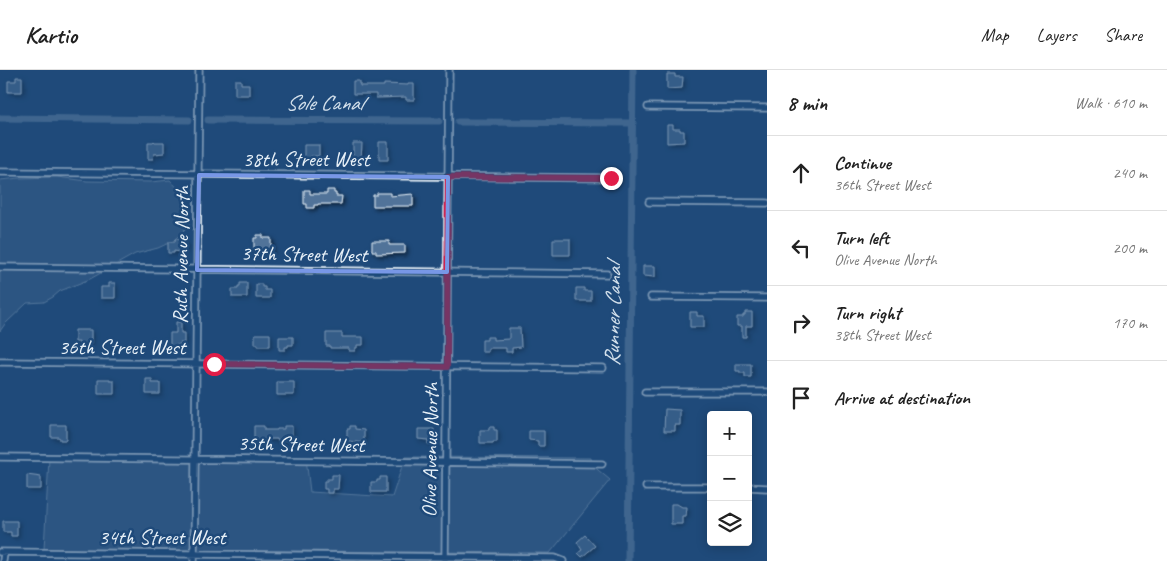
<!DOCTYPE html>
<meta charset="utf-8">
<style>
:root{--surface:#fff;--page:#f2f2f2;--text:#222;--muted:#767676;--line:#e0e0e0}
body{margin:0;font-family:Caveat,sans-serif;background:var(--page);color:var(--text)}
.controls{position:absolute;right:15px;bottom:15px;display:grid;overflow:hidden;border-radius:5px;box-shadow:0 2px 12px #0003}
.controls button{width:45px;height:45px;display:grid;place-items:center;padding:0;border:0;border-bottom:1px solid var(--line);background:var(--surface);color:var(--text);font:25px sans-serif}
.stop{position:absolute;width:15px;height:15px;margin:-11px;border:4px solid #e11d48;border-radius:50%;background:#fff}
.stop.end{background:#e11d48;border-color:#fff;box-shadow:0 1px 5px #0008}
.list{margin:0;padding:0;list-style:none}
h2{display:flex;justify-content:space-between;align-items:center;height:65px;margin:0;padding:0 20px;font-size:21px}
h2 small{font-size:16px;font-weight:400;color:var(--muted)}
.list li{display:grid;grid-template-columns:32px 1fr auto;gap:15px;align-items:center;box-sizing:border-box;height:75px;padding:0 20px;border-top:1px solid var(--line)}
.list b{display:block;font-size:19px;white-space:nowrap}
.list p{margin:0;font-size:16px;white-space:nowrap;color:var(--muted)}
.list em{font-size:16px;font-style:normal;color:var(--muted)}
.icon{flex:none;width:28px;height:28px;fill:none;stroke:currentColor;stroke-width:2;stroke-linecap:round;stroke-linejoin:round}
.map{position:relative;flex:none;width:767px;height:491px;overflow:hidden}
header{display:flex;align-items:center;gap:30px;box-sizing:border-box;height:70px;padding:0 25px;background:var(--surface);border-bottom:1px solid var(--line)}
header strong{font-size:24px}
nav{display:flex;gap:28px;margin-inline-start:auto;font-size:18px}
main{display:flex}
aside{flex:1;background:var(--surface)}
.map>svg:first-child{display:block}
.green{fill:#3c628c;stroke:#92aac2}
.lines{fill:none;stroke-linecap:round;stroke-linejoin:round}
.canal{stroke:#6685a7;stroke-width:7}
.building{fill:#517399;stroke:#e8f1f8;filter:url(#shadow)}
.minor-casing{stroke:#e8f1f8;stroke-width:9}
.minor{stroke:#1f4a7a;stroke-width:5.5}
.route{stroke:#e11d48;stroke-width:6}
.marked{fill:none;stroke:#7897e6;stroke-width:4;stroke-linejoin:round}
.labels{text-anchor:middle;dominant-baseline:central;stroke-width:5;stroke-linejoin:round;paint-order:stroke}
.street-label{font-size:21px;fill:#e8f1f8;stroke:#1f4a7a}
.water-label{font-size:22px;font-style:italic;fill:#d4e1ec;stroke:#1f4a7a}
</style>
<header>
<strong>Kartio</strong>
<nav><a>Map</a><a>Layers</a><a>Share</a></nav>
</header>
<main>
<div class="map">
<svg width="767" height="491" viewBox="0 0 767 491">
<defs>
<filter id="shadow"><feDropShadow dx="2" dy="2" stdDeviation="2.5" flood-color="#0009"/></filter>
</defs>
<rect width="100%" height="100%" fill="#1f4a7a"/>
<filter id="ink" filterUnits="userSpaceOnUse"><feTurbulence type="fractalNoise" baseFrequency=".02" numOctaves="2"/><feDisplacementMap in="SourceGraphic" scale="10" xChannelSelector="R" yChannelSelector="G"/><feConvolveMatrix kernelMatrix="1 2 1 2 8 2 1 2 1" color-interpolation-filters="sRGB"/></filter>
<g filter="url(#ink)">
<path class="green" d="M57,107L87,111L151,112L170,110C186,127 191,131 189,155L173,171L158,178L135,184L90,209L60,221L53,227L44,232L27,233L5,254L0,261V110L20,108Z
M405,387L591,388L592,395L610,410L550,483L44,479L49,389L306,388L310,422L392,427Z"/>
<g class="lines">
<path class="canal" d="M0,48L189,50
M208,50L439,51
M458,52L633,53
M628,491L633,0"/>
</g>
<path class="building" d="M667,4H675V7H683L682,18L667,19Z
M16,7H22V22H8V11H16Z
M235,10H241V14H249V25H235Z
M353,11H359V14H360V16H384V14L408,15V14H414V30H406V27L376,28V24H353Z
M667,55H673V59H680V61H684V72L667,73Z
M154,71L155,72H164V83L154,84L153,89H148V72H153Z
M379,72H388V90H379Z
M353,73H362L361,90H353Z
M304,75H319V86H311V89H304Z
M304,120H310V124H327V120H334V123H336V126H342L341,134H318V135H314V138H307V134H304Z
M377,123H390V126L413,124V136H373V125H377Z
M257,165H263V168H271V182L254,180V168H257Z
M175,169H181V172H185V180H180V182L174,181V183H168V172H175Z
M553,169H570V185H553Z
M372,171H389V175H405V183L376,184V181H372Z
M643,196H655V207L643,206Z
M109,213H115V228H101V217H109Z
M240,213H247V227H232V219H238V216H240Z
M256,214H262V217H265V220H270V228H256Z
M576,218H584V221H591V231H576Z
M690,242H697V246H704V257H690Z
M745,242H752V256H746V267H742V256H737V247H743V245H745Z
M176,252H181V263H184V273H180V275H176V277H170V263H176Z
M509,258H520L521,277L512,278V282H506V278H488V282H482V270H487V267H493V270L509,269Z
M75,260H91V274H79V272H75Z
M326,263H342V267H363V275H357V278H355V281H349V278H330V276H326Z
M255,264H270V276H258V274H255Z
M279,267H293V275H288V277H285V280H279Z
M736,294H751V307H745V303H740V301H736Z
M98,309H110V311H114V324H98Z
M146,309H152V313H160V324H146Z
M277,312H294V325H277Z
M665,339L680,340V355H675V361H664Z
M51,355H66V370H60V368L58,367H51Z
M254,356H264V360H277V359H284V356H292V371L277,370V369H265V370H260V373H254Z
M350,356H355V359L364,360V373L347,371V359H350Z
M489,357H494V360H497V372H493V373H480V360H489Z
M418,359H434V374H428V370L418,369Z
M529,361H544V376H538V371L529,370Z
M27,405L41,407V419H27Z
M332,405H339L338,419H333V423H327V419H324V411H327V409H332Z
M380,407H386V422H371V412H377V410H380Z
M671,434H677L682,437H687L686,446H682V454H671Z
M3,451H17V466H11V462H3Z
M585,465L595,476L582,487L578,483L582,480L577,472Z"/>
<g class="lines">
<defs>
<path id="minor" d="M648,37L767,38
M0,102L611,108
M649,132L767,133
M0,197L607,204
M651,227L767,228
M0,292L603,298
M645,322H767
M0,387L602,394
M646,417H711
M748,417L767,418
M0,482L555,488L563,491
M3,491L4,483
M194,491L199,0
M445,491L449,0"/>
</defs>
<use href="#minor" class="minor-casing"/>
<use href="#minor" class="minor"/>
</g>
</g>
<g class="lines" filter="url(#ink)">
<path class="route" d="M214,294L447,297L448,107L611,108"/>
</g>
<path d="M0 0H767V491H0ZM199,105L448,107L447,202L197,200Z" fill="#1f4a7a" fill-opacity=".55" fill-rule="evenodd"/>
<path class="marked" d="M199,105L448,107L447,202L197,200Z"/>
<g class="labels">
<g class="street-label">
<text x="306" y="89">38th Street West</text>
<text transform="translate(304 184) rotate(1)">37th Street West</text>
<text transform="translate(181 185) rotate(-89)">Ruth Avenue North</text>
<text x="122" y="277">36th Street West</text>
<text transform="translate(301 374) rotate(1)">35th Street West</text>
<text transform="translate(430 380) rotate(-89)">Olive Avenue North</text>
<text x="162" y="467">34th Street West</text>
</g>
<g class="water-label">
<text x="324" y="33">Sole Canal</text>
<text transform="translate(613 245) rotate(-89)">Runner Canal</text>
</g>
</g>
</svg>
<div class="controls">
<button>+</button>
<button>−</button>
<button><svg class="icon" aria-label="layers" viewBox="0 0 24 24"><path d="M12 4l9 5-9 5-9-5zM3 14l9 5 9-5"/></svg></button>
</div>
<div class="stop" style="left:214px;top:294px"></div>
<div class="stop end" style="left:611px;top:108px"></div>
</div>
<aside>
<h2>8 min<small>Walk · 610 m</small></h2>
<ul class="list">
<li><svg class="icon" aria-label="ahead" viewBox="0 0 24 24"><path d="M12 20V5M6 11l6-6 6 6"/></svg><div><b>Continue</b><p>36th Street West</p></div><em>240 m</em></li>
<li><svg class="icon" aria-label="left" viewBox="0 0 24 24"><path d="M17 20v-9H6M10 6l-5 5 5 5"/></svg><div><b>Turn left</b><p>Olive Avenue North</p></div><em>200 m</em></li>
<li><svg class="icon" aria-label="right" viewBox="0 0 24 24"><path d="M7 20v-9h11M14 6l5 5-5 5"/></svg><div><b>Turn right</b><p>38th Street West</p></div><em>170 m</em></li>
<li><svg class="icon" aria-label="arrive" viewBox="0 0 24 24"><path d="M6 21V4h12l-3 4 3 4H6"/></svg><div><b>Arrive at destination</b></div></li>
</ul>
</aside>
</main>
